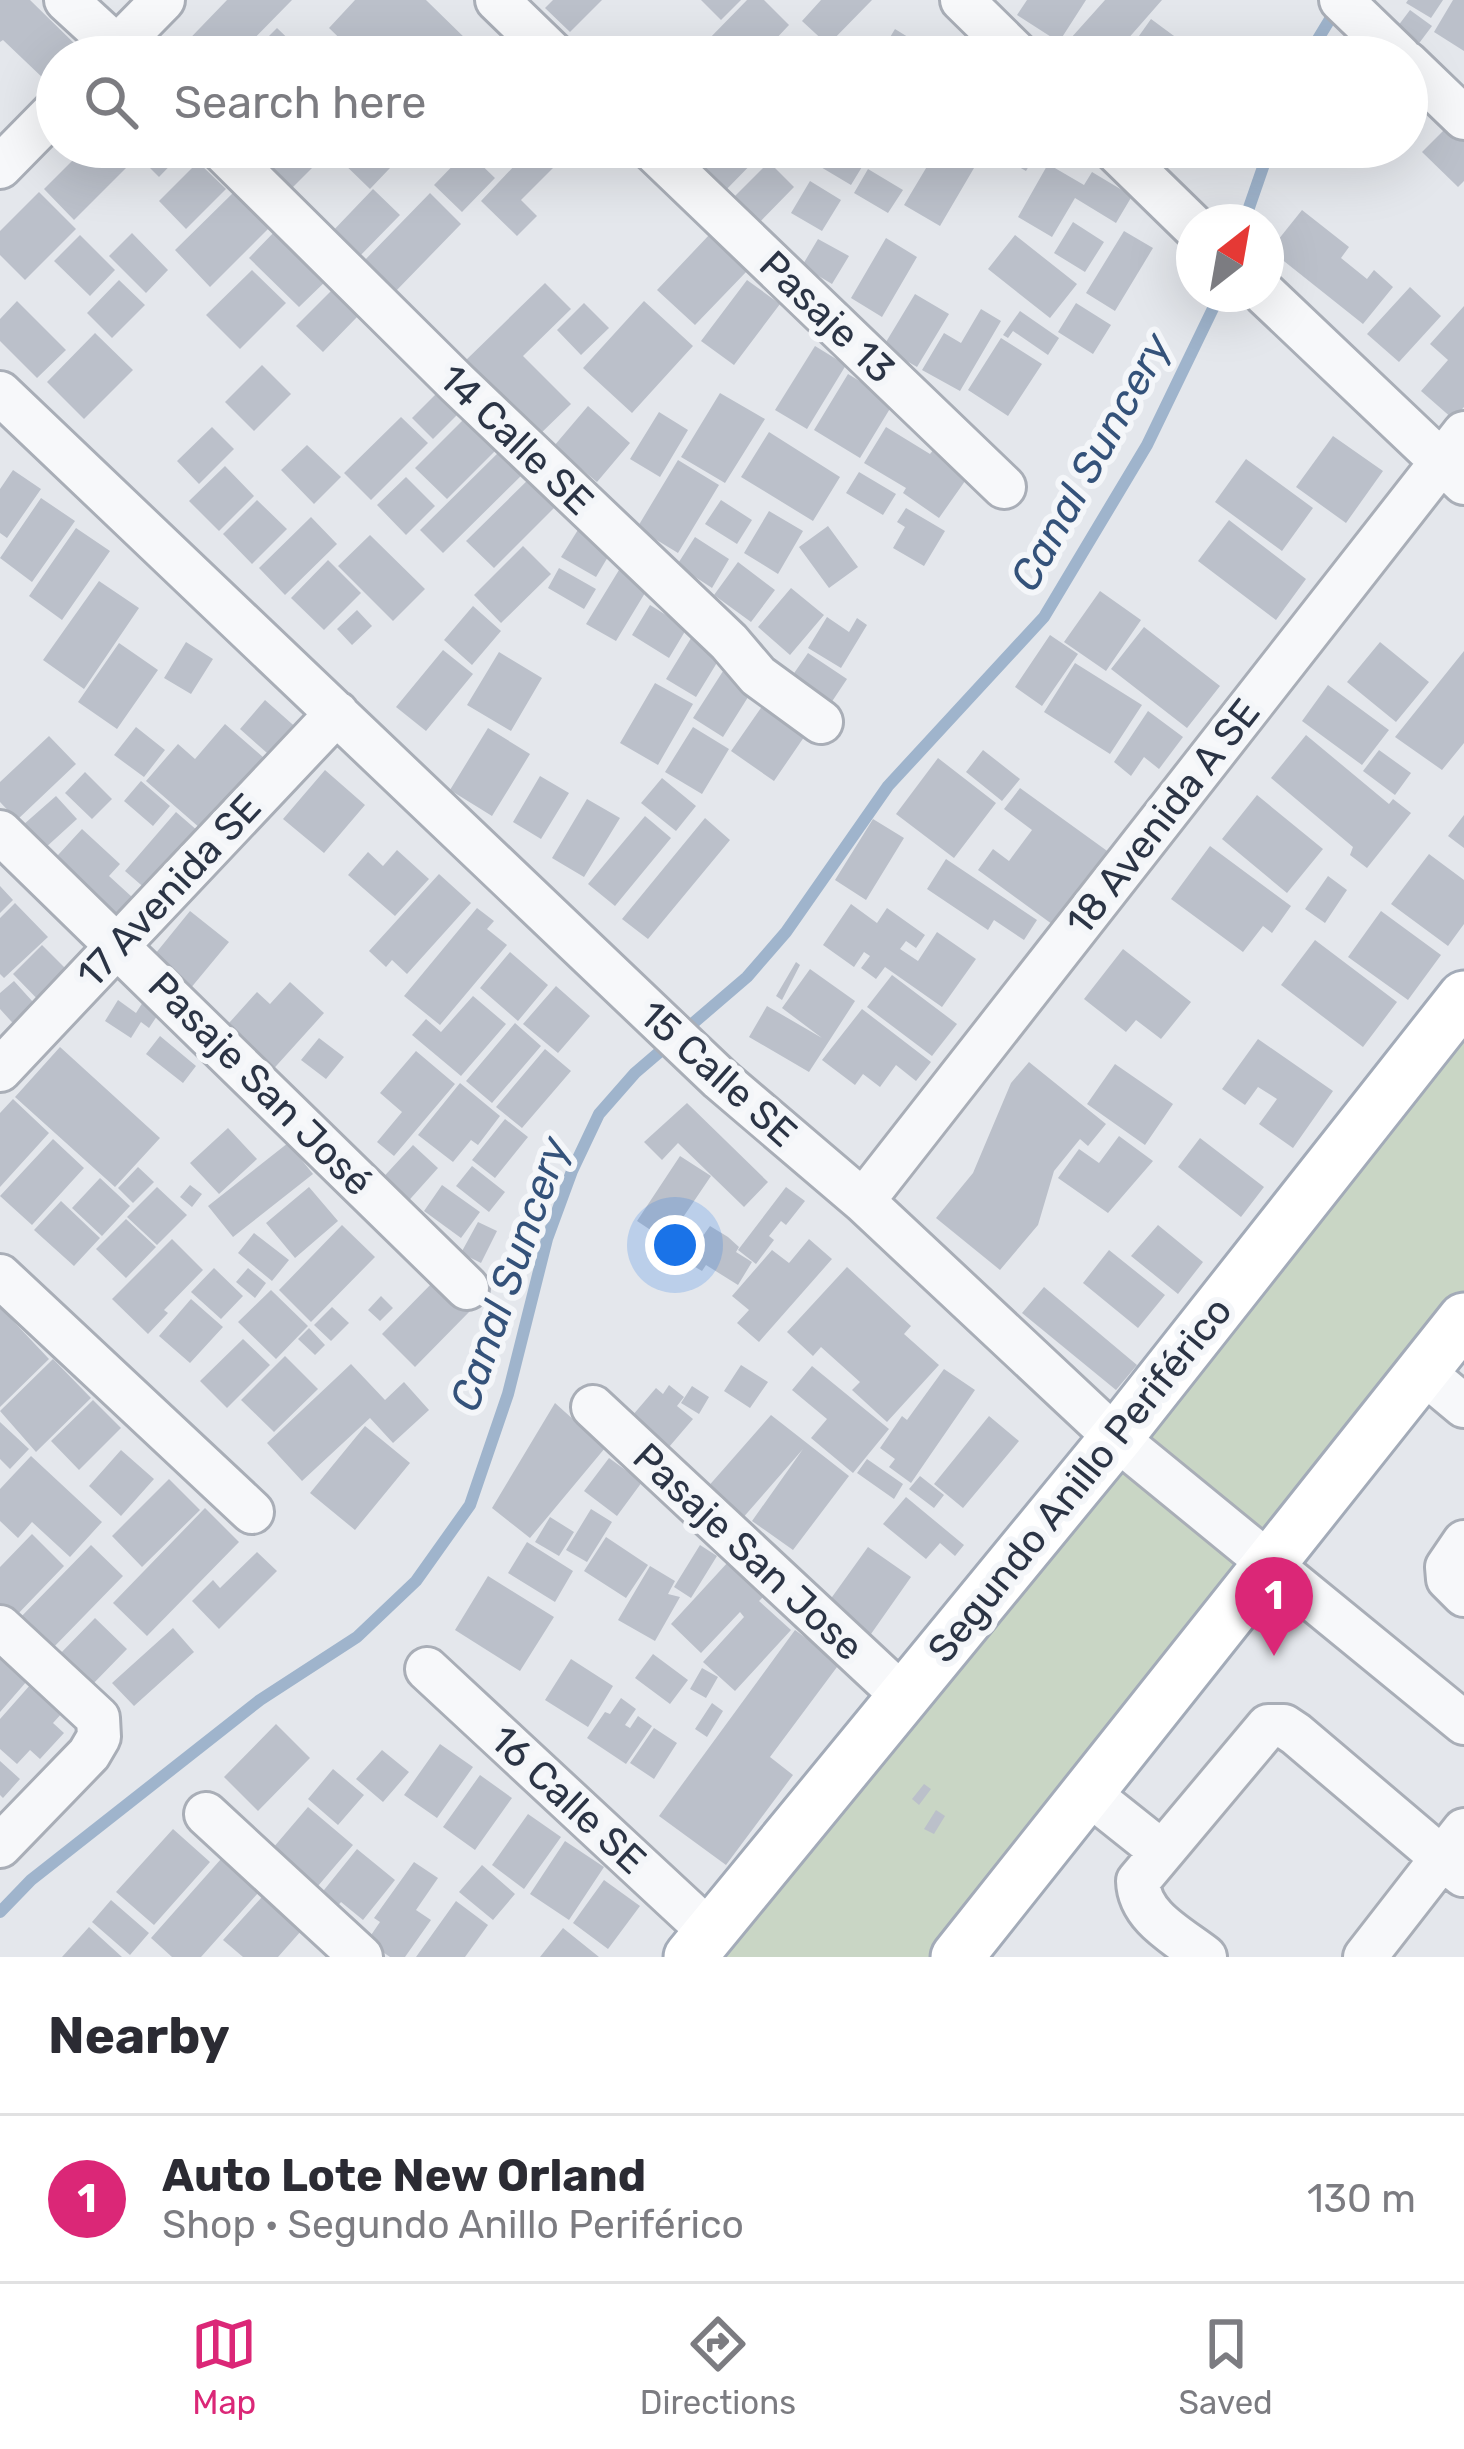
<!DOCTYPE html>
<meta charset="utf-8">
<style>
:root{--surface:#fff;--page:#f7f7f7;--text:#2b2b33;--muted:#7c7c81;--line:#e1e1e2;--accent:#db2777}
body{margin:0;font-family:Rubik,sans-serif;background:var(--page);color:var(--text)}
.compass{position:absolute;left:1176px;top:204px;width:108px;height:108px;border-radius:50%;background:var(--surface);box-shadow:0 12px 48px #0002;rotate:31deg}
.you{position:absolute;left:675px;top:1245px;width:42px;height:42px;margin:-30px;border:9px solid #fff;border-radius:50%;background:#1a73e8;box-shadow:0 0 0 18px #1a73e833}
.badge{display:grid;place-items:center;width:78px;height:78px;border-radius:50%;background:var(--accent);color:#fff;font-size:39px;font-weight:700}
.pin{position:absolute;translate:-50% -99px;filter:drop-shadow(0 3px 6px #0008)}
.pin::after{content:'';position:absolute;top:63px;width:42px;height:36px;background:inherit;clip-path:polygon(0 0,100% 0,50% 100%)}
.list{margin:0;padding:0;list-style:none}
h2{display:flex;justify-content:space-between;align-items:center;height:156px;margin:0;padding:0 48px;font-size:51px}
h2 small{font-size:39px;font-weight:400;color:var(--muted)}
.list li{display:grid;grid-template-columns:78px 1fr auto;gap:36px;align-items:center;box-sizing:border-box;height:168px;padding:0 48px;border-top:3px solid var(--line)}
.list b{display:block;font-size:45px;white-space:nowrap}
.list p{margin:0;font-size:39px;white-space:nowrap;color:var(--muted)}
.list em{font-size:39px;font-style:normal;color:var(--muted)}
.icon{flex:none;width:66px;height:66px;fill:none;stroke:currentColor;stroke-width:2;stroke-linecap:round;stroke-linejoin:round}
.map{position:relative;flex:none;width:1464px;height:1957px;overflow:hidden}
.search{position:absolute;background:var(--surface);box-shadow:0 12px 48px #0002;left:36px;right:36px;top:36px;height:132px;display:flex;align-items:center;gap:30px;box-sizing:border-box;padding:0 42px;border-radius:66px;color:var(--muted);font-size:45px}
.sheet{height:324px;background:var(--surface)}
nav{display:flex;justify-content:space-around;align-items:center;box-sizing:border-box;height:168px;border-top:3px solid var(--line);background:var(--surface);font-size:33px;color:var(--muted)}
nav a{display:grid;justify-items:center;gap:6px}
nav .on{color:var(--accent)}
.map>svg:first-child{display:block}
.green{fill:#c9d6c5}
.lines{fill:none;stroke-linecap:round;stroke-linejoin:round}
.stream{stroke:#9fb4cc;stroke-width:12}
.building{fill:#bbc0ca}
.minor-casing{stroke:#a9aeb7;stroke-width:48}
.major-casing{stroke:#a3abb8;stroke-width:57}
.minor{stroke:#f7f8fa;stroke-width:42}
.major{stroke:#fff;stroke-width:51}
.labels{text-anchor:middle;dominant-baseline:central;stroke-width:12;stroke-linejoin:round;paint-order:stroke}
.street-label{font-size:39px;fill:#2b3445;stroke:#f4f6f9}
.water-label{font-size:42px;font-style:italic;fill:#34527a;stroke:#f4f6f9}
</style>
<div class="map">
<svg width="1464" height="1957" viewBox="0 0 1464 1957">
<rect width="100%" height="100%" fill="#e4e7ec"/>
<path class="green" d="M1464,1002V1318L954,1957H700Z"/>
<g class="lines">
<path class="stream" d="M1307,57L1338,6
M1244,222L1270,147
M0,1912L31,1880L260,1700L357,1637L416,1581L470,1505L508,1394L547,1239L572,1171L599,1114L635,1073L747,977L786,932L888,786L1044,617L1147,445L1220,294"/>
</g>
<path class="building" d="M0,0H30L78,47L68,57H57V68L45,80L3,40L0,42Z
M227,0H292L236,57H172Z
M355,0H426L470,43L456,57H401L383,40L366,57H359L329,28Z
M553,0H602L570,32L545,8Z
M701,0H741L721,20Z
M747,0H764L789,25L759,57H720L705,43Z
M821,0H872L828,45L802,21Z
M1027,0H1086L1059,42L1017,15Z
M1105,0H1162L1112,57H1072L1062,48Z
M1408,0H1443L1431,18L1406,3Z
M1453,0H1464V51L1434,32Z
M1410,10L1432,26L1417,46L1395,30Z
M1151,19L1189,47L1182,57H1124Z
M277,28L304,54L301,57H248Z
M895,29L932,52L929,57H878Z
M844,45L857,57H831Z
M1451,123L1464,136V181L1458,187L1422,152Z
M86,147H119L133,161L74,220L44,189Z
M129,147H188L159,177Z
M280,147H327L330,150L285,195L258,169Z
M349,147H410L370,189L338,158Z
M430,147H463L447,163Z
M498,147H541L558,163L521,200L537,216L517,236L481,201L516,164Z
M684,147H768L722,194L679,152Z
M817,147H874L851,185L809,160Z
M1012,147H1040L1026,171L1005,159Z
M1164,147H1192L1181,160Z
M938,148L974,168L940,226L904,205Z
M467,151L495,178L462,212L434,185Z
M198,162L226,189L186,229L159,201Z
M769,162L794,187L756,226L730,201Z
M1048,164L1084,185L1092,172L1132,196L1116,223L1075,198L1052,237L1018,217Z
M868,169L903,190L888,213L854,193Z
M810,181L841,200L822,231L791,213Z
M373,189L400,215L355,261L329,235Z
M236,190L272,225L210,287L175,250Z
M39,192L76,229L25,280L0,255V231Z
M430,193L461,224L394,293L362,263Z
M1302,210L1349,247L1341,258L1367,279L1374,270L1393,287L1363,324L1270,250Z
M1073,222L1104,242L1085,272L1054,253Z
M280,226L330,277L299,307L249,258Z
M1124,231L1153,248L1115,311L1086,293Z
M132,233L168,270L146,293L109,256Z
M710,234L748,270L695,325L657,290Z
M80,235L115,270L90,296L54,261Z
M1015,235L1077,284L1050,318L988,269Z
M886,238L917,257L882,317L851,298Z
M818,239L849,256L832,284L802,266Z
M252,270L286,303L240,349L206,315Z
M119,280L145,305L112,338L87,313Z
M747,280L780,304L734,365L701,341Z
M545,283L571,309L523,356L571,404L537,437L464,362Z
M1410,287L1441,316L1399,362L1367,334Z
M332,290L358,316L323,352L296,326Z
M915,294L949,314L917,367L883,347Z
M17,301L66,350L37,378L0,341V319Z
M644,301L693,346L632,413L583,368Z
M584,303L609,328L581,355L557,330Z
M1076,303L1111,325L1093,354L1058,332Z
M1464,306V407L1453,419L1421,391L1448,360L1430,344Z
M981,309L1001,321L960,391L922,370L944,333L961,343Z
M1020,311L1059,338L1048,355L1013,331L1008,338L1003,335Z
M95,333L133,370L84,419L47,382Z
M1001,338L1042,364L1008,416L968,390Z
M815,346L846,365L807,429L775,410Z
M262,365L291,394L254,431L225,402Z
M848,374L894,402L860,458L814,430Z
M443,387L464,408L433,439L412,418Z
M720,393L765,419L725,483L681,457Z
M588,406L630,443L597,482L554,446Z
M659,412L688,430L660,477L630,459Z
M401,417L428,443L371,500L344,473Z
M464,419L496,450L447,499L415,468Z
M212,427L234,449L199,484L177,461Z
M886,427L930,454L934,449L970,474L939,518L903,493L906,488L864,463Z
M769,432L840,477L813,521L741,477Z
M1333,436L1383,471L1346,523L1296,487Z
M307,445L341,477L314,504L281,470Z
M504,447L527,470L443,553L420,530Z
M1246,459L1313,508L1282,551L1215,502Z
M678,460L719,485L678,553L637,528Z
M225,466L254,496L219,531L189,501Z
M13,470L41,489L7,538L0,533V489Z
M536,472L563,499L494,568L466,541Z
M859,472L896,494L883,515L846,493Z
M406,477L435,506L406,535L377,505Z
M41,498L75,521L32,582L0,558Z
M257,500L287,529L252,564L223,534Z
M721,500L752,520L737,544L705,524Z
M906,508L945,531L924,566L893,548L905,527L897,522Z
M769,511L803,531L778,574L744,553Z
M311,517L337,544L285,595L259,568Z
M1229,520L1306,579L1276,620L1198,561Z
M581,525L615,545L596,577L561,557Z
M828,526L858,567L829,588L799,547Z
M76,528L110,551L62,620L29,596Z
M370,535L425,589L393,621L338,566Z
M695,537L729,559L712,588L677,565Z
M523,546L551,574L501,623L474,595Z
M328,560L361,593L324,630L291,598Z
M738,562L775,590L751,622L714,595Z
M559,568L596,589L584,609L548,588Z
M619,570L648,588L616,641L586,624Z
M99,581L139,608L84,689L43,660Z
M791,588L824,615L790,655L758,627Z
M1100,591L1141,620L1106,671L1064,642Z
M650,605L687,628L669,658L632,635Z
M473,606L501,631L472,665L444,640Z
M357,610L372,626L352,645L337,629Z
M827,617L849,632L857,618L867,625L841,668L808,648Z
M1144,627L1220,686L1187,728L1111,669Z
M696,630L726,648L696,697L666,679Z
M1050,635L1078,654L1042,706L1015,687Z
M186,642L213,659L191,694L164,678Z
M1380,642L1429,682L1396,722L1347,682Z
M119,643L158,670L117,729L78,702Z
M443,650L473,674L426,731L396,707Z
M1464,651V743L1442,770L1395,737Z
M499,652L542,678L511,731L467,705Z
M808,653L847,679L829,706L790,679Z
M1075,663L1142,705L1110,754L1044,712Z
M725,668L755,686L723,737L693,718Z
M655,683L693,704L658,765L620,743Z
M1328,685L1389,730L1362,765L1302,721Z
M770,695L813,724L774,781L731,751Z
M265,700L300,731L275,760L240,729Z
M1148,711L1183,737L1159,769L1144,757L1131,776L1114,762Z
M225,724L271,764L208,835L146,781L178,744L195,759Z
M136,727L165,750L144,777L114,755Z
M693,727L729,749L702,794L665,772Z
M488,728L530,754L492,816L450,790Z
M1306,735L1389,804L1393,799L1411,813L1367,868L1350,855L1353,847L1271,778Z
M49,736L76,764L17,820L0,802V782Z
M983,750L1020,779L1002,801L966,772Z
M1379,750L1411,773L1395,795L1363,771Z
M938,758L996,803L954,858L896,814Z
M325,770L365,805L324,853L283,819Z
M85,772L112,799L92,819L65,793Z
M540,776L569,793L541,839L513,822Z
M662,778L696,806L676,831L641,803Z
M141,781L170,806L153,826L124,801Z
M1020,788L1110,853L1056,927L978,870L993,849L1009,861L1032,830L1004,809Z
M1257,795L1323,849L1287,893L1222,839Z
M56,796L77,819L44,849L23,825Z
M587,799L620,818L584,877L552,858Z
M176,812L206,838L155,897L125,871Z
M1464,815V848L1448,836Z
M645,816L671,838L615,906L588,884Z
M705,818L730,840L648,939L622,919Z
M873,819L904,838L866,900L835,880Z
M82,829L120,864L109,876L132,897L108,924L47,867Z
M1210,846L1291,906L1272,933L1263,926L1243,952L1171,899Z
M397,850L429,879L395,916L348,875L368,852L383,866Z
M1429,854L1464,880V924L1448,946L1391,904Z
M946,859L1037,920L1024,940L994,920L988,930L927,889Z
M439,874L471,903L407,974L392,960L386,967L369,951Z
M1328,876L1347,890L1325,923L1305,909Z
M0,886L13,900L0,913Z
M15,903L48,937L4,978L0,974V918Z
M851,904L877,923L887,908L925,935L916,948L906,941L900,949L918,961L937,932L976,959L942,1007L885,967L876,979L861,968L870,956L864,952L854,967L823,945Z
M477,908L494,921L487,929L507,945L440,1025L404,996Z
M190,911L229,942L185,995L147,964Z
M1381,911L1441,955L1408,1000L1348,957Z
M1315,940L1397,1002L1363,1047L1281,985Z
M42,945L79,982L49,1011L13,974Z
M1123,949L1191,1002L1161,1039L1136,1020L1126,1032L1084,999Z
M510,952L548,985L518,1021L480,988Z
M796,962L800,965L782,1000L776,996Z
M810,969L855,1001L809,1072L749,1037L767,1006L822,1038L782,1008Z
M892,975L957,1024L932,1056L867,1007Z
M14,981L42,1012L20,1031L0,1009V993Z
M290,982L324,1013L268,1075L220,1033L257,992L270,1004Z
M556,986L590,1016L558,1053L523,1024Z
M473,996L506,1024L461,1076L412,1035L426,1019L441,1032Z
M118,1000L136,1013L143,1002L159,1013L149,1028L141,1022L131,1038L105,1021Z
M862,1009L931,1062L916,1081L896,1065L880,1087L863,1074L855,1085L822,1060Z
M515,1023L541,1046L492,1103L466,1081Z
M160,1036L196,1066L183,1083L146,1054Z
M319,1038L344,1057L326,1079L301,1060Z
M1258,1039L1333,1091L1293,1148L1259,1124L1277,1099L1258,1087L1245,1105L1222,1089Z
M60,1047L160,1138L115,1187L15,1097Z
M545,1049L571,1071L522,1128L496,1107Z
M416,1051L455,1084L394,1156L377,1142L402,1112L380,1093Z
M1029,1062L1106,1124L1088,1146L1080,1139L1054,1171L1038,1225L1000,1270L936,1218L973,1173L1011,1083Z
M1115,1064L1173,1104L1145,1145L1087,1104Z
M460,1083L500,1116L478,1145L471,1140L453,1162L418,1135Z
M13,1099L49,1133L0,1187V1113Z
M687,1103L768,1182L744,1207L678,1143L662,1160L644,1142Z
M505,1119L528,1137L495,1178L472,1160Z
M228,1128L257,1159L219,1194L190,1163Z
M1119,1136L1153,1161L1108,1213L1058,1178L1079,1149L1099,1163Z
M1200,1138L1264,1187L1241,1217L1178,1167Z
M53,1139L84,1168L32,1225L0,1196Z
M288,1143L313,1174L233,1237L208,1206Z
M413,1145L438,1168L403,1207L377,1184Z
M680,1156L711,1176L667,1241L637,1221Z
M472,1166L505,1192L489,1212L456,1186Z
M138,1167L154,1182L133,1203L118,1188Z
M100,1178L130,1206L102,1236L72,1208Z
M190,1185L202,1194L192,1207L180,1197Z
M442,1185L480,1212L461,1238L424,1211Z
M157,1187L187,1215L157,1245L127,1217Z
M309,1187L338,1221L295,1258L266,1223Z
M786,1187L805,1201L786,1225L781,1221L769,1236L774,1240L756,1264L738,1250Z
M61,1201L100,1238L74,1266L34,1230Z
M126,1219L156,1247L126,1278L96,1249Z
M478,1222L497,1231L481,1263L461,1253Z
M342,1225L375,1257L311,1322L279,1290Z
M1158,1225L1203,1262L1178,1294L1131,1256Z
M710,1226L728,1237L739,1247L736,1252L752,1262L738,1285L706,1265L702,1271L685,1261Z
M254,1233L289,1260L272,1281L238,1253Z
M172,1239L203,1270L164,1310L168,1313L148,1334L112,1299Z
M809,1239L832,1259L759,1342L737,1323L749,1310L732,1296L772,1250L789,1263Z
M1109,1250L1165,1295L1138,1328L1083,1283Z
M847,1267L911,1326L904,1334L939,1365L887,1422L852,1390L860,1382L821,1347L813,1356L787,1332Z
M214,1268L243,1296L221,1319L191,1292Z
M248,1268L266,1283L255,1298L236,1282Z
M436,1279L470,1311L415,1367L382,1334Z
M1044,1287L1137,1365L1116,1390L1022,1313Z
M271,1290L308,1326L276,1359L238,1322Z
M381,1296L393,1308L380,1321L368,1310Z
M191,1299L223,1327L190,1363L159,1336Z
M0,1307L49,1359L0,1407Z
M332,1307L349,1323L331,1341L314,1325Z
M309,1328L325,1345L315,1355L298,1339Z
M243,1339L270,1365L227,1408L200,1381Z
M285,1356L318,1389L274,1432L241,1400Z
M53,1359L91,1398L36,1452L0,1411Z
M351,1364L385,1400L404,1382L429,1410L393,1443L370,1418L302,1481L267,1443Z
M741,1365L768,1382L750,1408L724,1391Z
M812,1366L889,1429L853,1473L811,1438L827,1419L792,1390Z
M944,1369L975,1390L911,1483L889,1467L895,1459L880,1448L902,1416L907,1420Z
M669,1385L684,1397L677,1406L693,1419L669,1447L632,1416L656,1388L663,1394Z
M692,1386L709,1397L699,1414L681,1403Z
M93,1400L121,1428L79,1470L51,1441Z
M555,1403L605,1448L530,1538L492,1508Z
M771,1415L849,1476L793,1550L752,1521L803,1449L741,1520L706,1489Z
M989,1416L1019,1441L963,1508L934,1484Z
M0,1422L29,1449L10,1469L0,1459Z
M365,1426L410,1463L355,1530L310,1493Z
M121,1450L154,1479L121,1516L89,1486Z
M31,1456L102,1522L70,1557L32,1522L18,1538L0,1521V1489Z
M609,1458L642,1482L617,1516L584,1491Z
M867,1459L903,1484L894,1499L857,1473Z
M920,1476L944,1495L934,1508L909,1489Z
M169,1479L200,1510L142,1567L112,1536Z
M906,1497L964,1545L955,1556L940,1543L926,1559L883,1524Z
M205,1508L239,1542L147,1636L113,1603Z
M591,1509L612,1522L587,1562L566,1550Z
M550,1517L574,1532L559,1556L535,1542Z
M32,1534L64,1566L14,1618L0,1604V1567Z
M606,1537L648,1565L626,1598L584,1571Z
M527,1542L573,1571L555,1602L508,1573Z
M91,1545L123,1576L49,1652L17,1621Z
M700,1545L717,1556L691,1598L674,1587Z
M868,1547L911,1577L871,1634L827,1604Z
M257,1552L277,1571L219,1629L192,1601L213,1580L220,1588Z
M729,1561L765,1595L759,1601L791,1630L735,1691L703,1662L744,1617L740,1612L701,1653L671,1624Z
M650,1566L675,1581L668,1594L680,1597L655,1641L618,1620Z
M488,1576L554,1617L520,1671L455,1630Z
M95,1618L127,1649L89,1688L57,1657Z
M173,1628L194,1652L134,1706L112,1683Z
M795,1630L840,1663L770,1757L793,1775L726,1865L659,1816Z
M653,1654L688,1680L670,1704L635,1678Z
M0,1657L27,1681L0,1712Z
M571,1659L613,1686L588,1727L545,1700Z
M702,1668L718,1677L706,1698L690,1689Z
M31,1684L63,1712L53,1723L64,1733L40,1759L30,1750L17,1764L0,1749V1719Z
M621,1698L636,1709L625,1725L630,1728L638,1716L652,1726L626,1764L587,1738L605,1712L610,1714Z
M712,1703L723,1711L707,1737L695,1729Z
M276,1724L310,1758L258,1811L224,1777Z
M654,1728L677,1743L654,1779L630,1763Z
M440,1744L473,1767L437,1818L404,1795Z
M382,1750L409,1772L383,1802L356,1779Z
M0,1761L20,1779L3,1798L0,1795Z
M333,1769L364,1795L338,1825L308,1799Z
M480,1775L512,1798L475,1850L443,1827Z
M924,1784L931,1789L919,1805L912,1799Z
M308,1807L353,1845L312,1893L267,1855Z
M936,1810L945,1816L934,1834L924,1829Z
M528,1814L561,1837L524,1889L492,1865Z
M173,1829L210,1862L154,1925L116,1892Z
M565,1841L604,1867L569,1920L530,1894Z
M357,1849L395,1880L363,1920L341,1902L332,1913L316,1900Z
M221,1859L259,1892L201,1957H172L151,1938Z
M414,1862L438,1878L416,1910L431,1920L405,1957H390L367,1941L380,1922L374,1918Z
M482,1865L515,1894L493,1920L459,1892Z
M604,1880L640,1906L608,1949L573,1923Z
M262,1897L301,1931L278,1957H243L223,1940Z
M111,1900L149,1933L130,1955L92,1922Z
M456,1901L488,1925L465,1957H416Z
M89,1927L122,1957H62Z
M563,1928L599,1957H540Z"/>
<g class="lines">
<defs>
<path id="minor" d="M66,0L128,57
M497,0L556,57
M962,0L1020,57
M1341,0L1400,57
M107,57L163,0
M1407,63L1464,118
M219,147L457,383L729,642L758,676L821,722
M650,147L1004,487
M1112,147L1194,227
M0,167L57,109
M1265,294L1464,483
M0,393L720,1079L863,1201L1116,1438L1464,1723
M0,832L467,1288
M0,1070L337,713
M863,1201L1464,433
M0,1276L252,1512
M1422,1371L1464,1406
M593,1407L904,1697
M1464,1542L1447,1567L1448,1579L1464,1595
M0,1627L98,1718L99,1737L89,1754L0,1846
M427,1669L709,1931
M1088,1793L1162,1852
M206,1814L361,1957
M1205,1957C1178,1936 1139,1917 1138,1881L1268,1726H1284L1296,1734L1442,1858L1464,1830
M1365,1957L1442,1858L1463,1875"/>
<path id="major" d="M690,1957L1116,1438L1464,997
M957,1957L1464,1319"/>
</defs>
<use href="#minor" class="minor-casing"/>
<use href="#major" class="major-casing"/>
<use href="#minor" class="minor"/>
<use href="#major" class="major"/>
</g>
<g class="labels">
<g class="street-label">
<text transform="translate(827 317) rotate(44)">Pasaje 13</text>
<text transform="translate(516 440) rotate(44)">14 Calle SE</text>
<text transform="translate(1163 817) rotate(-52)">18 Avenida A SE</text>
<text transform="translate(169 891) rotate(-47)">17 Avenida SE</text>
<text transform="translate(718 1074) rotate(42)">15 Calle SE</text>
<text transform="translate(260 1084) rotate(45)">Pasaje San José</text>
<text transform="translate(1080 1480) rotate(-51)">Segundo Anillo Periférico</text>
<text transform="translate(748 1552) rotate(43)">Pasaje San Jose</text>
<text transform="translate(568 1800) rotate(43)">16 Calle SE</text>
</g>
<g class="water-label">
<text transform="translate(1091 462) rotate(-61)">Canal Suncery</text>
<text transform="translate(510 1274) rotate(-71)">Canal Suncery</text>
</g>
</g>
</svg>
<svg class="compass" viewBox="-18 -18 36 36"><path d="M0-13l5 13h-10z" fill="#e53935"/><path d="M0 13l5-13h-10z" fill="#7c7c81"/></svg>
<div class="you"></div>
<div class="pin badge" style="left:1274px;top:1656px">1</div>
<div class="search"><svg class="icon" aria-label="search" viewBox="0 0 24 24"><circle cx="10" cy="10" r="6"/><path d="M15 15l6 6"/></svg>Search here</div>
</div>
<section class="sheet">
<h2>Nearby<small></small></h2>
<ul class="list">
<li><span class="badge">1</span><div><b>Auto Lote New Orland</b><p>Shop · Segundo Anillo Periférico</p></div><em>130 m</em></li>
</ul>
</section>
<nav>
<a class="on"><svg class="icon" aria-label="map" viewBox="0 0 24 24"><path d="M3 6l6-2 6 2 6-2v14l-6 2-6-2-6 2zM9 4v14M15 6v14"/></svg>Map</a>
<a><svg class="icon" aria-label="directions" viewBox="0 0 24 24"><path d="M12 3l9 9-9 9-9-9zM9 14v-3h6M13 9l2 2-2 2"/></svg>Directions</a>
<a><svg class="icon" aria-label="saved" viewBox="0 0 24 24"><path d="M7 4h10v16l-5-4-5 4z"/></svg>Saved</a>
</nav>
